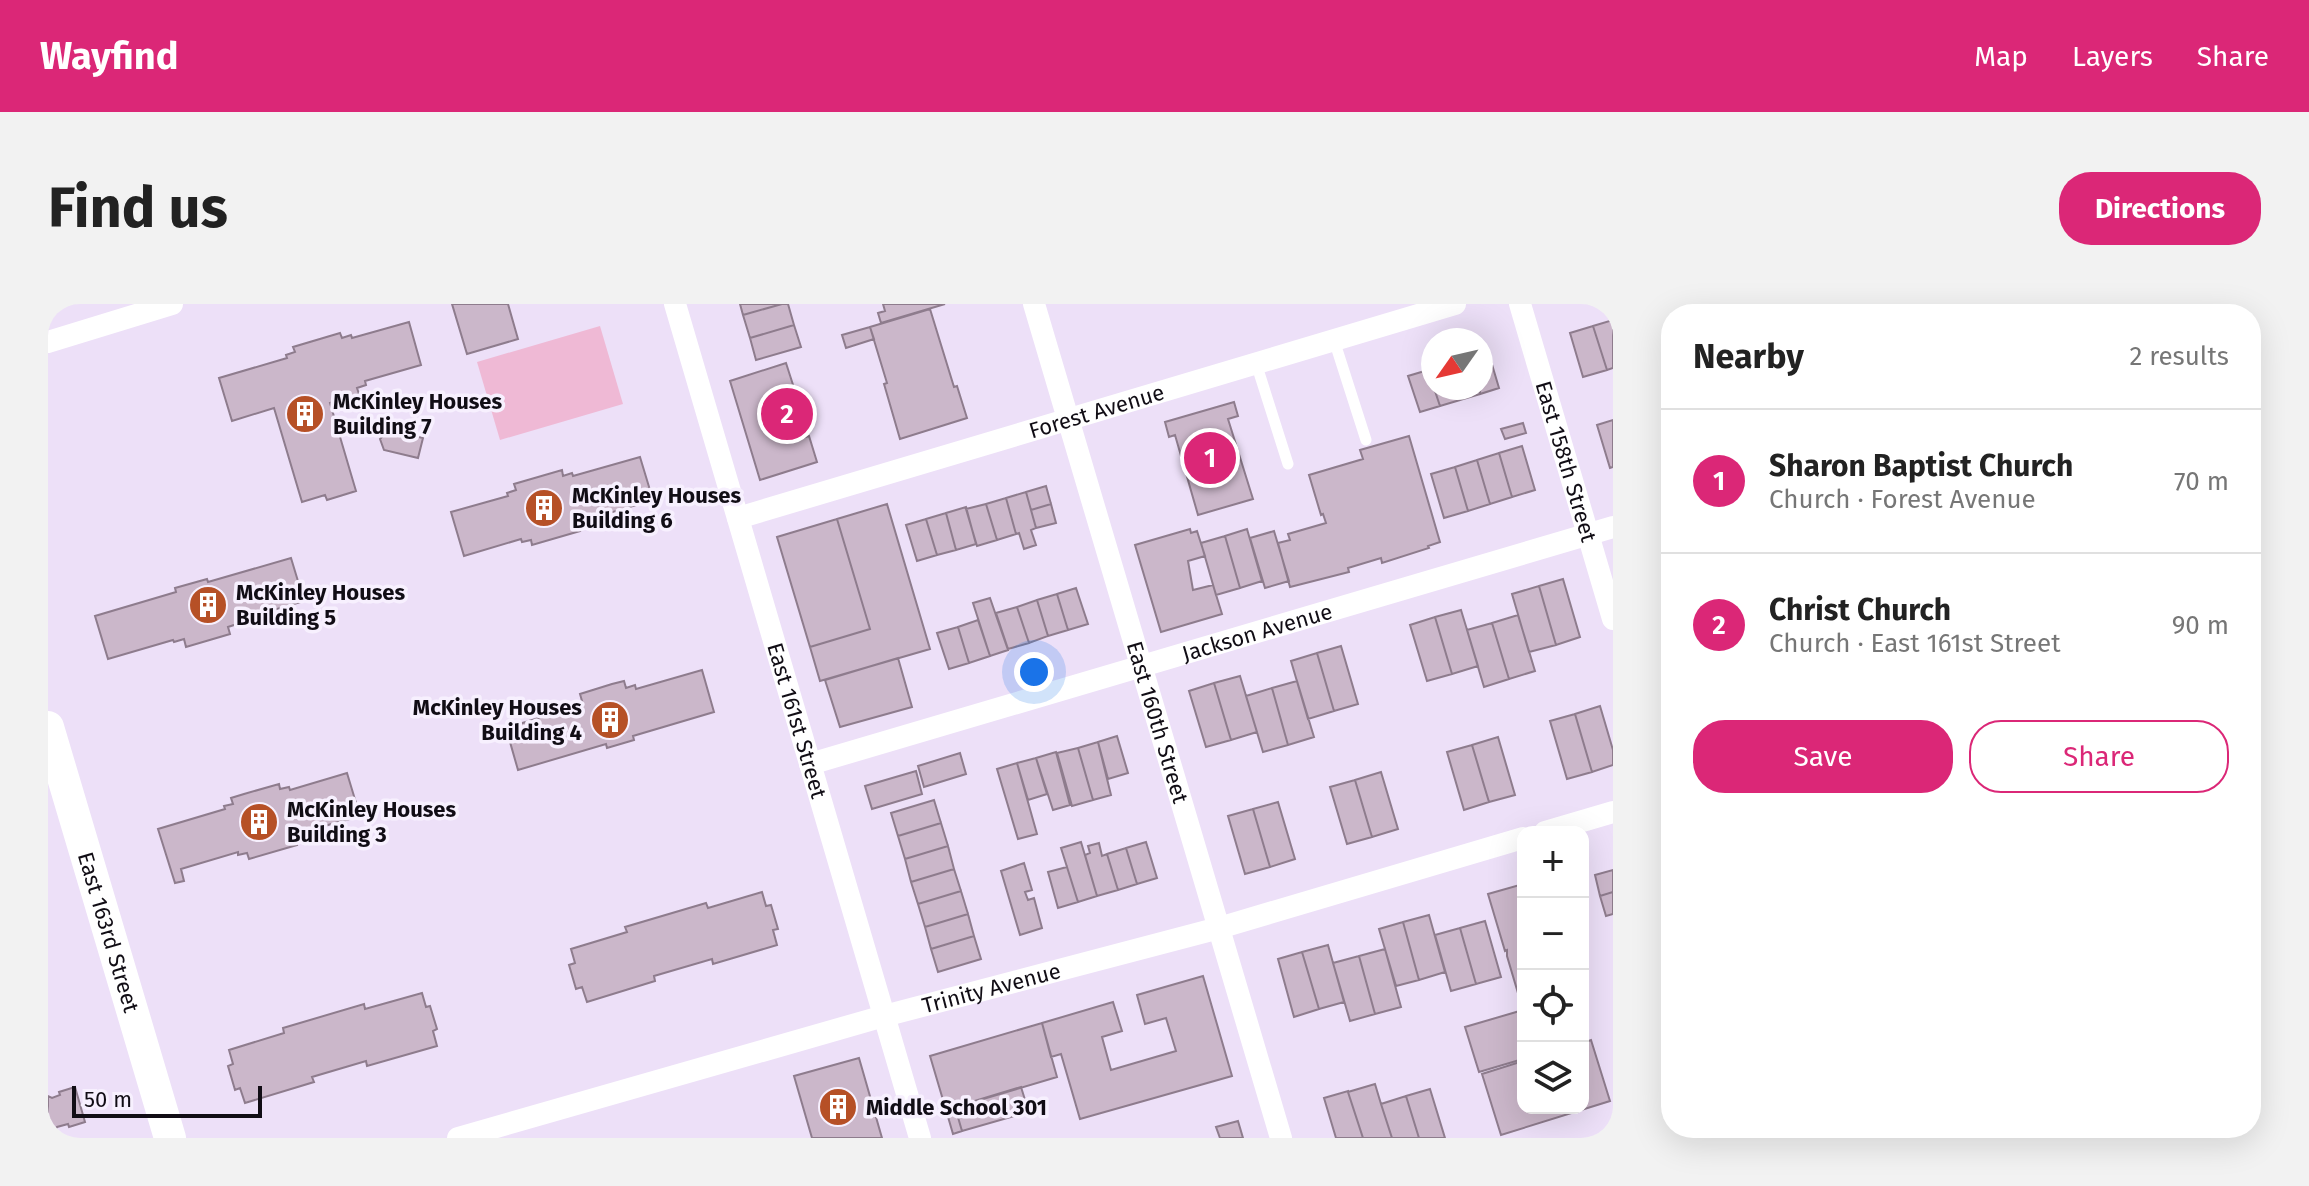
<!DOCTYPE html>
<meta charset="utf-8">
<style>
:root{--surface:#fff;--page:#f2f2f2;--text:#222;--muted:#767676;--line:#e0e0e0;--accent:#db2777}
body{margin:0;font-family:"Fira Sans",sans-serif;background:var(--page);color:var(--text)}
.controls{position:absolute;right:24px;bottom:24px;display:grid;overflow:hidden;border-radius:16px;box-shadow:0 8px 32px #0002}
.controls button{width:72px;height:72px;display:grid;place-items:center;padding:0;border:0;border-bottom:2px solid var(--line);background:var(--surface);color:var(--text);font:40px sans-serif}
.compass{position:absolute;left:1373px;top:24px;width:72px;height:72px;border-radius:50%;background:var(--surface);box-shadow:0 8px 32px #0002;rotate:236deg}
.scale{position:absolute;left:24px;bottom:20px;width:190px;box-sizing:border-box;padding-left:8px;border:4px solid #110d15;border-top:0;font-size:22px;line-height:28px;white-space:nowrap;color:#110d15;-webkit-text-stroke:6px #f7f0fe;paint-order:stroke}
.you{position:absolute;left:986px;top:368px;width:28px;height:28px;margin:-20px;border:6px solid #fff;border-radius:50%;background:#1a73e8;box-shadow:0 0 0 12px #1a73e833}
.badge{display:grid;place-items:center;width:52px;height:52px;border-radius:50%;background:var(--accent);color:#fff;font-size:26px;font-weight:700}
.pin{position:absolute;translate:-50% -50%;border:4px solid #fff;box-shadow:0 2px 8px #0006}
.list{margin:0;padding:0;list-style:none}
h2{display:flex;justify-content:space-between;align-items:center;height:104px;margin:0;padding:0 32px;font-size:34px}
h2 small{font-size:26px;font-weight:400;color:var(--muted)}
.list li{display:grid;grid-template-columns:52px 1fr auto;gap:24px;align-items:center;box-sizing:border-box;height:144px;padding:0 32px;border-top:2px solid var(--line)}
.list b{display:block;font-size:30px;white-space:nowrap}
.list p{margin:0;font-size:26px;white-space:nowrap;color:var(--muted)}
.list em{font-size:26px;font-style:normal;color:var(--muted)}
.actions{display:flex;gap:16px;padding:24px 32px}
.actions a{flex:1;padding:18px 0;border:2px solid var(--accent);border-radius:32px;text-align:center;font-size:28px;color:var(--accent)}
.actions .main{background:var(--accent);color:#fff}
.icon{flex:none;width:44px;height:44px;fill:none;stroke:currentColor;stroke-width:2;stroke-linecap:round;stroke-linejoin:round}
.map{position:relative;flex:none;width:1565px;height:834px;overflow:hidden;border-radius:32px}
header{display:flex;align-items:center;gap:48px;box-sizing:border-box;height:112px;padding:0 40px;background:var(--accent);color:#fff}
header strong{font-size:38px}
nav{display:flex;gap:44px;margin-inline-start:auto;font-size:28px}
.intro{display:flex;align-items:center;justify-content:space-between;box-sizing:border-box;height:192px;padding:0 48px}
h1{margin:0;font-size:56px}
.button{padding:20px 36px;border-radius:32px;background:var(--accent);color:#fff;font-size:28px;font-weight:700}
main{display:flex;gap:48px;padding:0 48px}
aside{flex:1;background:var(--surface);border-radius:32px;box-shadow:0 8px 32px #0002}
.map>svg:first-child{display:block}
.green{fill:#efb9d5}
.building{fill:#cbb7ca;stroke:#8e7c8d;stroke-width:2}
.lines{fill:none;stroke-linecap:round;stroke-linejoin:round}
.service{stroke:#fff;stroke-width:11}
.minor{stroke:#fff;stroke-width:22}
.secondary{stroke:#fff;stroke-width:32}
.labels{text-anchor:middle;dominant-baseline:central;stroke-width:7;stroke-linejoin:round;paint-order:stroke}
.poi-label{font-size:22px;font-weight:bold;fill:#110d15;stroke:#f7f0fe;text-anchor:start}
.street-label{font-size:22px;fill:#110d15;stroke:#f7f0fe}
</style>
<header>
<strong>Wayfind</strong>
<nav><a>Map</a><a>Layers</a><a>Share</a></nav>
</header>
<div class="intro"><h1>Find us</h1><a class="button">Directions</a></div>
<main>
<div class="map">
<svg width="1565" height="834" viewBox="0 0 1565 834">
<rect width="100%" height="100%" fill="#ede0f8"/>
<path class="green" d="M552,22L575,100L452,136L429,58Z"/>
<path class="building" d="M404,0H460L470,35L419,50Z
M692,0H734L695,11Z
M734,0H740L746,21L702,34L695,11Z
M835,0H897L833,19L830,9L837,7Z
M882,5L906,83L909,82L919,114L852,135L836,80L839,79L822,23Z
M1565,16V64L1559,66L1545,22Z
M361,18L373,61L317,77L318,81L309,84L311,90L282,99L308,187L279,196L277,191L254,198L226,104L184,117L171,74L239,54L238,51L247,48L245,43L292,29L294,34L303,31L304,34Z
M746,21L753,43L708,56L702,34Z
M1545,22L1559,66L1535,73L1522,29Z
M822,23L826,35L798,44L794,31Z
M1440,47L1451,84L1432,90L1433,50Z
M738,59L747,87L726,93L728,100L736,98L746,129L738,131L740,138L761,132L769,158L712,176L682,77Z
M1380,66L1392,102L1372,108L1360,72Z
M1386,84H1408L1412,96L1392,102Z
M1408,84H1430L1432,90L1412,96Z
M1186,98L1190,112L1180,115L1205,195L1150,211L1127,131L1121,133L1117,118Z
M1565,116V163L1562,164L1549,121Z
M1475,119L1478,129L1457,135L1453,125Z
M340,126L375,134L370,154L336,146L332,135Z
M1361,132L1392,238L1380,242L1381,244L1334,259L1333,254L1300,264L1301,268L1242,283L1230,239L1242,236L1240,230L1278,219L1275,210L1273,211L1261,171L1315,155L1312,146Z
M1474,142L1487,186L1464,193L1451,149Z
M1451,149L1464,193L1442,200L1429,156Z
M592,153L605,196L538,216L539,219L530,221L532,227L484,241L483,236L474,238L473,235L416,252L403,208L460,192L459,189L468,186L466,180L514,166L515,172L524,169L525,172Z
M1429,156L1442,200L1420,207L1407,163Z
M1407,163L1420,207L1396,214L1383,170Z
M998,182L1003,200L983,206L978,188Z
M978,188L988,224L983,226L988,241L976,245L971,229L968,230L958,194Z
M958,194L968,230L949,236L938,200Z
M839,200L882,345L772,377L762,343L822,325L789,215Z
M938,200L949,236L929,242L918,205Z
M1003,200L1008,219L988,224L983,206Z
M918,203L928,240L908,246L898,209Z
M898,209L908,246L889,251L878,215Z
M789,215L822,325L762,343L729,233Z
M878,215L889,251L869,257L858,221Z
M1142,225L1143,229L1149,227L1157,252L1140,257L1145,286L1165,281L1174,310L1113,328L1087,241Z
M1199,225L1214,277L1192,284L1177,232Z
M1226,227L1241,277L1217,284L1202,234Z
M1177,232L1192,284L1168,291L1153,239Z
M243,254L256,297L188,317L189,320L180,323L182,330L138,343L136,335L126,338L125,336L60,355L47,312L128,288L127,284L159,275L160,278Z
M1515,275L1532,333L1508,341L1491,282Z
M1491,282L1508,341L1481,348L1464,290Z
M1028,284L1040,320L1020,326L1009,290Z
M1009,290L1020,326L1000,332L989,296Z
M942,294L960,346L942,352L925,299Z
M989,296L1000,332L981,339L969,303Z
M969,303L981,339L960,345L948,309Z
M1413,306L1430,362L1404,370L1387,313Z
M1470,311L1487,367L1461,375L1444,319Z
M1387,313L1404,370L1379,377L1362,321Z
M930,316L942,352L921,359L910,323Z
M1444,319L1461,375L1436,383L1419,326Z
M910,323L921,359L901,365L889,329Z
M1293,342L1310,400L1286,407L1269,349Z
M1269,349L1286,407L1260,415L1243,357Z
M850,354L864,403L792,423L777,376Z
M654,366L666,408L585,432L586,436L559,444L558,440L470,466L458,424L527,403L526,399L534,397L532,390L564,380L576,377L578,384L587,381L588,385Z
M1192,372L1209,428L1183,436L1166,379Z
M1249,377L1266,433L1240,441L1224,384Z
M1166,379L1183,436L1158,443L1141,387Z
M1224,384L1240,441L1215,448L1198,392Z
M1552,402L1565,446V461L1544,468L1527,410Z
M1527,410L1544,468L1519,475L1502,417Z
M1069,432L1080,469L1060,475L1050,438Z
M1450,433L1467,491L1441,498L1424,441Z
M1050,438L1063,491L1045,496L1030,444Z
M1424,441L1441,498L1416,506L1399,448Z
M1030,444L1045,496L1024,502L1009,449Z
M1008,448L1022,501L1005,506L988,454Z
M912,449L918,470L876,483L870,462Z
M988,454L999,490L980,496L969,459Z
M969,459L989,530L970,535L949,465Z
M868,467L874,490L824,505L817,482Z
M1333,468L1350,525L1324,533L1307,476Z
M299,469L312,512L255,528L256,532L247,534L249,541L201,555L199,549L190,551V548L133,565L136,577L127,579L110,525L177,505L176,502L185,500L183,494L196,490L231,480L232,485L241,483L242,486Z
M1307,476L1324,533L1299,540L1282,483Z
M886,496L893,519L850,532L843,509Z
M1230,498L1247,555L1222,563L1205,505Z
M1205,505L1222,563L1197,570L1180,512Z
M893,519L900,542L857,555L850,532Z
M1033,538L1049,592L1030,598L1013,544Z
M1098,538L1109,574L1089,580L1078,544Z
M1051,539L1054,552L1059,550L1070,586L1049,592L1037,551L1042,549L1040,542Z
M900,542L906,565L863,578L857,555Z
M1078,544L1089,580L1070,586L1059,550Z
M976,559L984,586L977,588L980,596L986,594L994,624L972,631L953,567Z
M1019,563L1030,598L1010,604L1000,568Z
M906,565L913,587L870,600L863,578Z
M1565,566V588L1552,592L1547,571Z
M1475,580V755L1431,768L1417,723L1475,706L1459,652V646L1457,647L1440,590Z
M913,587L920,610L877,623L870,600Z
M714,588L718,602L723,601L730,625L725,626L729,641L665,660L664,655L606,672L607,677L539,698L534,683L528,685L521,661L527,659L523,645L579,628L577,623L658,599L660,604Z
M1565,588V610L1558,612L1552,592Z
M920,610L926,632L883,645L877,623Z
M1381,611L1397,668L1371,676L1355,618Z
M1437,617L1453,673L1428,680L1412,624Z
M1355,618L1371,676L1348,682L1331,625Z
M1412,624L1428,680L1403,687L1387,631Z
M926,632L933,655L890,668L883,645Z
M1280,641L1296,698L1271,705L1254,648Z
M1337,645L1353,703L1327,710L1311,652Z
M1254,648L1271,705L1246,713L1230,655Z
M1311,652L1327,710L1302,717L1285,659Z
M1155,672L1184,772L1032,815L1013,750L1003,753L994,719L1065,698L1074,727L1054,733L1063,766L1128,747L1118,714L1097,720L1089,691Z
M374,689L378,703L382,702L389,725L385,727L389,742L319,762L318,757L264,773L266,778L197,799L192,784L187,786L180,762L185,760L181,746L236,729L235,724L316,700L317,705Z
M994,719L1009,773L898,806L882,752Z
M1543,736L1562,797L1453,831L1434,770L1475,757V804H1535V739Z
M811,754L834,834H764L746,772Z
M1327,780L1333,800L1344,834H1315L1300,788Z
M27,783L37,818L21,823L20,820L9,823L0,834V792L4,794L12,791L11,788Z
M973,783L978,799L967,802L970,811L914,827L907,803Z
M1382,785L1397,834H1371L1358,792Z
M1300,787V788L1315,834H1288L1276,794Z
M1358,792L1371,834H1344L1333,800Z
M907,803L914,827L905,830L898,806Z
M1190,817L1195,834H1172L1168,823Z"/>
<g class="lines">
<path class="service" d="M1286,36L1318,136
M1208,59L1240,160"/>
<g class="minor">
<path id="s1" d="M627,0L872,834"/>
<path id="s2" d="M986,0L1233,834"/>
<path id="s3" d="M1472,0L1565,315"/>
<path d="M0,38L124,0"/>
<path id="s4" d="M690,214L1407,0"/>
<path id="s5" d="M762,460L1565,223"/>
<path d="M1497,528L1565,508"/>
<path id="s6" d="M410,834L836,712L1171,624L1475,534"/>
</g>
<path class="secondary" id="s7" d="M0,423L122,834"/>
</g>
<defs>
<symbol id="building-disc" viewBox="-11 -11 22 22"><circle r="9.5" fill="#b65026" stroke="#f7f0fe"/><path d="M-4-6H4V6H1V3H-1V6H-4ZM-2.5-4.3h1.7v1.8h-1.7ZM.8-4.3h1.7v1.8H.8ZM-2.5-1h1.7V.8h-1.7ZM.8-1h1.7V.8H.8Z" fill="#fff"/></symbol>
</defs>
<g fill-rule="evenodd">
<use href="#building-disc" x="235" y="88" width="44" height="44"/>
<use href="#building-disc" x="474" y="182" width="44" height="44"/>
<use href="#building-disc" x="138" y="279" width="44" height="44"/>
<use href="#building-disc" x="540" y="394" width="44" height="44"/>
<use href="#building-disc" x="189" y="496" width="44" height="44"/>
<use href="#building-disc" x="768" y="781" width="44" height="44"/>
</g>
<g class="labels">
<g class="poi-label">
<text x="285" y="97">McKinley Houses<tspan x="285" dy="25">Building 7</tspan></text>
<text x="524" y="191">McKinley Houses<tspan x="524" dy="25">Building 6</tspan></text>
<text x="188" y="288">McKinley Houses<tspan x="188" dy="25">Building 5</tspan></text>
<text x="534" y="403" text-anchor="end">McKinley Houses<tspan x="534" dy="25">Building 4</tspan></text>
<text x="239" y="505">McKinley Houses<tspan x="239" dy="25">Building 3</tspan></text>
<text x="818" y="803">Middle School 301</text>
</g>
<g class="street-label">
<text stroke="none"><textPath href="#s4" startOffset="374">Forest Avenue</textPath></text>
<text stroke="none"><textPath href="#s3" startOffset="164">East 158th Street</textPath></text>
<text stroke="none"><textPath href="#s5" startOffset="466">Jackson Avenue</textPath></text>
<text stroke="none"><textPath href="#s1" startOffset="434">East 161st Street</textPath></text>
<text stroke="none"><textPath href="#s2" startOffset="436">East 160th Street</textPath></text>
<text stroke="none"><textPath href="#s7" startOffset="214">East 163rd Street</textPath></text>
<text stroke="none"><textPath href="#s6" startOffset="554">Trinity Avenue</textPath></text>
</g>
</g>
</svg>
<div class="controls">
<button>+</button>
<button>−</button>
<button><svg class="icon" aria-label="locate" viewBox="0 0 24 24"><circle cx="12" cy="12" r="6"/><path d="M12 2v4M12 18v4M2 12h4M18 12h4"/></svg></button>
<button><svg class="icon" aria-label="layers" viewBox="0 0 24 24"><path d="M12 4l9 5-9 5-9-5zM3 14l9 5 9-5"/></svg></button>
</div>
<svg class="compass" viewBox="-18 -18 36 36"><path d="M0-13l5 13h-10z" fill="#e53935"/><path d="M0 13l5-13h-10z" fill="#767676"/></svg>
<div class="scale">50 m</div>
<div class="you"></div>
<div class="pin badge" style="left:1162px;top:154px">1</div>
<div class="pin badge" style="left:739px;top:110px">2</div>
</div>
<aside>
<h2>Nearby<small>2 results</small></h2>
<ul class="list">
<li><span class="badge">1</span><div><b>Sharon Baptist Church</b><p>Church · Forest Avenue</p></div><em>70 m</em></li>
<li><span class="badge">2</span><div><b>Christ Church</b><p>Church · East 161st Street</p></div><em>90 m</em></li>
</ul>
<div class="actions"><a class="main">Save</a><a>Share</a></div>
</aside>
</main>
